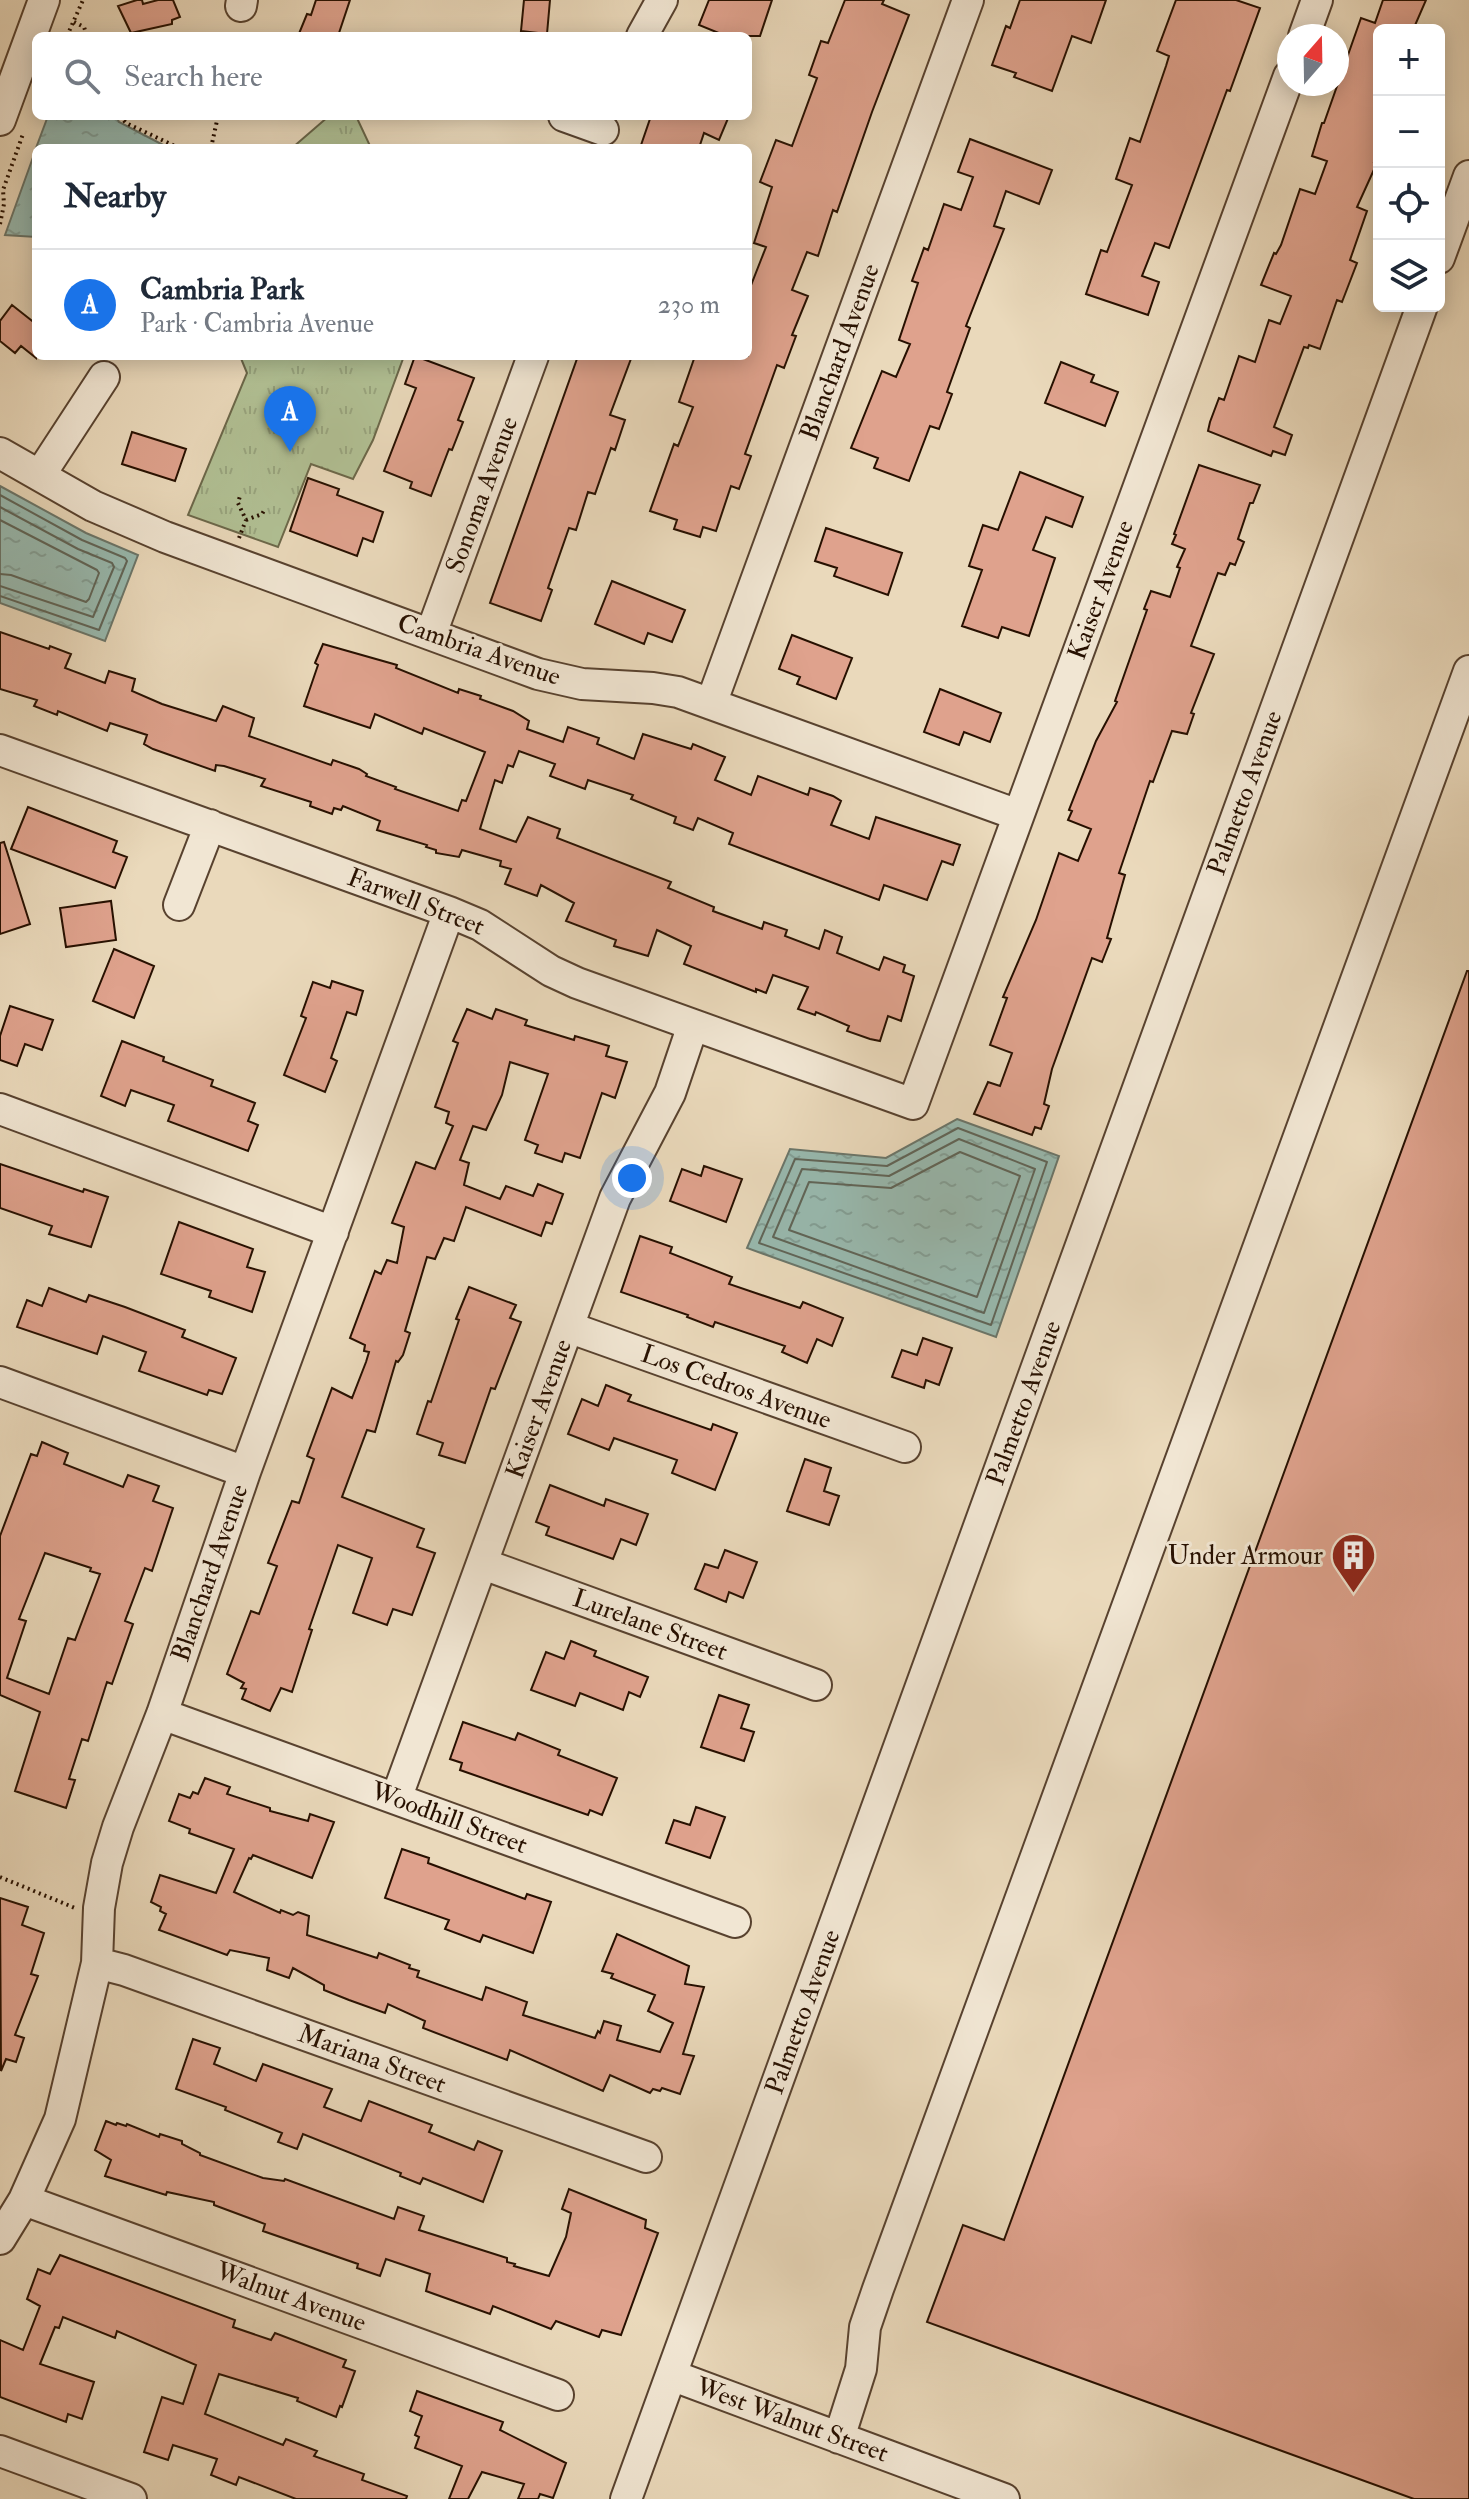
<!DOCTYPE html>
<meta charset="utf-8">
<style>
:root{--surface:#fff;--page:#f2f2f3;--text:#1f2937;--muted:#747a83;--line:#e0e1e3;--accent:#1a73e8}
body{margin:0;font-family:"IM FELL Double Pica",serif;background:var(--page);color:var(--text)}
.controls{position:absolute;right:24px;top:24px;display:grid;overflow:hidden;border-radius:12px;box-shadow:0 4px 20px #0003}
.controls button{width:72px;height:72px;display:grid;place-items:center;padding:0;border:0;border-bottom:2px solid var(--line);background:var(--surface);color:var(--text);font:40px sans-serif}
.compass{position:absolute;left:1277px;top:24px;width:72px;height:72px;border-radius:50%;background:var(--surface);box-shadow:0 4px 20px #0003;rotate:20deg}
.you{position:absolute;left:632px;top:1178px;width:28px;height:28px;margin:-20px;border:6px solid #fff;border-radius:50%;background:#1a73e8;box-shadow:0 0 0 12px #1a73e833}
.badge{display:grid;place-items:center;width:52px;height:52px;border-radius:50%;background:var(--accent);color:#fff;font-size:26px;font-weight:700}
.pin{position:absolute;translate:-50% -66px;filter:drop-shadow(0 2px 4px #0008)}
.pin::after{content:'';position:absolute;top:42px;width:28px;height:24px;background:inherit;clip-path:polygon(0 0,100% 0,50% 100%)}
.list{margin:0;padding:0;list-style:none}
h2{display:flex;justify-content:space-between;align-items:center;height:104px;margin:0;padding:0 32px;font-size:34px}
h2 small{font-size:26px;font-weight:400;color:var(--muted)}
.list li{display:grid;grid-template-columns:52px 1fr auto;gap:24px;align-items:center;box-sizing:border-box;height:112px;padding:0 32px;border-top:2px solid var(--line)}
.list b{display:block;font-size:30px;white-space:nowrap}
.list p{margin:0;font-size:26px;white-space:nowrap;color:var(--muted)}
.list em{font-size:26px;font-style:normal;color:var(--muted)}
.icon{flex:none;width:44px;height:44px;fill:none;stroke:currentColor;stroke-width:2;stroke-linecap:round;stroke-linejoin:round}
.map{position:relative;flex:none;width:1469px;height:2499px;overflow:hidden}
.search{position:absolute;background:var(--surface);box-shadow:0 4px 20px #0003;left:32px;top:32px;width:720px;height:88px;display:flex;align-items:center;gap:20px;box-sizing:border-box;padding:0 28px;border-radius:12px;color:var(--muted);font-size:30px}
.panel{position:absolute;background:var(--surface);box-shadow:0 4px 20px #0003;left:32px;top:144px;width:720px;height:216px;border-radius:12px}
.map>svg:first-child{display:block}
.grass{fill:url(#grass-tufts);stroke:#6c684a;stroke-width:2}
.water{fill:url(#water-ripples);stroke:#6b766a;stroke-width:2}
.lines{fill:none;stroke-linecap:round;stroke-linejoin:round}
.shore{stroke:#606558;stroke-width:2}
.building{fill:#dfa28d;stroke:#271000;stroke-width:2;fill-rule:evenodd}
.minor-casing{stroke:#58422f;stroke-width:34}
.path{stroke:#271000;stroke-width:4;stroke-dasharray:2 4;stroke-linecap:butt}
.minor{stroke:#f1e6d3;stroke-width:30}
.labels{text-anchor:middle;dominant-baseline:central;stroke-width:6;stroke-linejoin:round;paint-order:stroke}
.street-label{font-size:26px;fill:#271000;stroke:#f1e6d3}
.poi-label{font-size:26px;fill:#271000;stroke:#f1e6d3;text-anchor:end}
</style>
<div class="map">
<svg width="1469" height="2499" viewBox="0 0 1469 2499">
<defs>
<pattern id="grass-tufts" width="24" height="20" patternUnits="userSpaceOnUse" patternTransform="scale(2)"><rect width="24" height="20" fill="#b1c094"/><path d="M3 7l-1-3M5 7V3M7 7l1-3M15 17l-1-3M17 17v-4M19 17l1-3" fill="none" stroke="#98a47e"/></pattern>
<pattern id="water-ripples" width="26" height="14" patternUnits="userSpaceOnUse" patternTransform="scale(2)"><rect width="26" height="14" fill="#98bab0"/><path d="M2 4q2-2 4 0t4 0M15 11q2-2 4 0t4 0" fill="none" stroke="#839f96"/></pattern>
</defs>
<rect width="100%" height="100%" fill="#ead9bb"/>
<filter id="stains"><feTurbulence type="fractalNoise" baseFrequency=".0025" numOctaves="4"/><feColorMatrix values="0 0 0 0 .2 0 0 0 0 .09 0 0 0 0 .02 0 0 0 .5 -.17"/></filter>
<radialGradient id="worn" r=".72"><stop offset=".6" stop-color="#630" stop-opacity="0"/><stop offset="1" stop-color="#630" stop-opacity=".3"/></radialGradient>
<path class="grass" d="M329,116H356L371,148H292Z
M240,356H404L373,440L353,479L311,464L278,547L188,515L247,373Z"/>
<path class="water" d="M48,116H116L119,122L169,148H36Z
M36,149V237L5,235Z
M0,486L86,533L138,555L105,641L0,603Z
M957,1119L1059,1156L996,1337L747,1248L790,1149L886,1158Z"/>
<g class="lines">
<path class="shore" d="M0,495L82,540L125,558L127,561L99,630L0,596
M0,507L78,549L112,563L114,567L93,617L0,586
M0,520L97,570L99,573L89,599L86,602L11,575L0,574
M958,1128L1047,1162L991,1325L759,1243L795,1159L887,1166Z
M959,1139L1035,1169L984,1313L773,1237L802,1169L889,1176Z
M960,1152L1020,1176L977,1297L789,1230L809,1182L891,1188Z"/>
</g>
<path class="building" d="M137,0H142L143,4L158,0H173L180,17L172,20V24L131,33L118,6Z
M316,0H350L338,36H298L307,14L311,15Z
M524,0H550L547,34L521,31Z
M709,0H772L760,36H726L699,25Z
M845,0H884L882,4L909,15L872,112L837,212L833,210L818,256L807,252L792,290L808,296L792,335L796,336L784,368L777,365L745,454L751,456L739,489L731,486L716,531L703,527L700,537L674,529L677,520L650,511L674,444L678,446L693,407L679,402L695,356H748V293L766,247L754,243L772,187L760,182L776,140L792,146L817,78L809,75L821,41L828,43Z
M1020,0H1106L1091,43L1072,36L1052,91L1014,77L1016,73L992,65L1006,26L1010,28Z
M1176,0H1236L1260,8L1230,91L1227,90L1169,248L1155,243L1142,276L1159,282L1148,315L1086,294L1101,250L1107,252L1132,185L1116,179L1130,138L1140,142L1166,66L1169,56L1157,51Z
M1383,0H1426L1413,30H1379V149L1374,162L1377,163L1357,207L1367,211L1350,260L1357,263L1342,302L1337,300L1320,349L1309,345L1308,348L1304,347L1274,427L1292,435L1285,455L1273,451L1271,456L1208,431L1210,422L1219,398L1224,400L1239,356L1255,362L1269,320L1280,324L1291,296L1261,285L1274,253L1276,254L1281,245L1300,189L1315,194L1327,161L1312,156L1322,123H1324L1361,18L1375,23Z
M651,116H729L719,140L704,133L699,148H640Z
M970,139L1052,170L1039,204L1006,191L994,226L1004,229L966,326L970,328L947,392L952,394L939,429L930,426L909,481L874,468L878,458L851,448L882,371L896,377L910,344L899,340L918,283L912,281L924,248L928,250L944,204L961,210L973,177L958,172Z
M12,305L36,324V358L21,346L15,353L0,341V321Z
M415,356L474,378L458,420L463,422L452,450L449,449L431,496L410,488L412,482L384,471L416,388L405,384Z
M578,356H632L610,415L625,420L615,450L611,448L595,494L588,492L576,530L569,528L548,588L552,590L541,621L490,603Z
M1061,362L1094,375L1091,382L1118,392L1105,426L1045,403Z
M132,432L186,449L175,481L122,464Z
M1199,465L1260,485L1253,503H1250L1238,539L1244,542L1235,565L1230,563L1225,575L1218,573L1191,646L1214,654L1191,713L1194,714L1187,734L1172,731L1153,782L1150,781L1119,873L1125,875L1107,938L1111,939L1102,962L1092,958L1052,1069L1044,1104L1049,1106L1041,1129L1035,1127L1032,1135L974,1114L988,1082L1000,1086L1012,1053L990,1045L1007,998L1003,997L1036,920L1059,853L1078,861L1091,829L1068,820L1072,811L1069,810L1096,741L1117,702L1115,701L1147,610L1144,609L1151,591L1170,597L1180,568L1177,567L1185,549L1172,544L1176,535L1174,534Z
M1020,472L1083,497L1072,527L1046,517L1033,550L1055,558L1029,636L1002,627L998,638L962,626L982,570L969,566L983,525L998,530Z
M308,478L339,489L337,495L383,512L373,542L363,538L357,556L290,531Z
M826,528L902,553L888,595L834,576L837,568L815,561Z
M612,581L685,610L672,642L648,633L644,644L595,624Z
M0,632L49,649L50,646L71,654L65,668L105,683L109,671L135,679L132,691L162,704L216,721L223,706L254,718L249,736L331,765L333,760L359,769L367,774L366,776L396,787L395,789L458,811L462,800L466,801L485,752L424,728L422,734L375,714L370,728L304,706L318,665L315,663L323,644L397,665L396,668L458,693L459,689L481,696L480,699L513,711L529,721L527,729L563,742L568,727L599,738L597,744L634,759L643,734L691,749L693,744L725,757L715,780L751,795L758,776L808,795L810,788L833,796L841,801L831,825L869,839L876,817L960,845L953,865L942,861L927,900L884,885L879,900L729,844L733,833L698,818L693,830L674,823L676,817L631,799L633,795L588,780L585,789L550,776L555,764L519,751L513,767L508,765L502,783L495,780L480,829L516,842L528,817L560,829L557,838L671,882L668,888L714,907L713,911L762,929L764,922L787,930L785,936L819,949L825,930L842,937L837,953L879,970L884,957L905,965L903,972L914,976L901,1021L888,1016L880,1041L870,1039L847,1031L849,1026L816,1012L815,1015L798,1009L808,987L773,975L766,993L756,989V992L684,964L691,946L657,930L648,956L614,946L616,940L566,921L574,903L541,885L537,896L505,884L511,869L500,866L501,861L462,850L459,857L436,853V850L426,847L427,845L377,830L380,821L343,806L341,810L334,808L332,814L310,806L311,802L261,786L265,779L224,766L216,765L215,771L153,749L144,744L147,735L110,723L107,731L58,711L57,715L34,706L37,700L0,689Z
M792,635L852,658L836,699L797,684L800,677L779,669Z
M940,689L1001,713L990,742L964,732L959,745L924,732Z
M28,807L117,841L113,852L127,857L115,888L11,849Z
M4,842L30,924L0,934V843Z
M111,901L116,940L66,947L60,908Z
M114,949L154,966L134,1018L93,1001Z
M1467,971H1469V2499H1414L927,2322L963,2225L1004,2240Z
M332,981L363,991L356,1015L347,1012L331,1058L337,1061L325,1092L284,1075L306,1018L301,1016L313,982L330,988Z
M10,1006L53,1020L42,1050L25,1044L17,1066L0,1060V1036Z
M467,1009L492,1019L496,1009L527,1020L525,1025L574,1040L575,1036L609,1046L606,1056L627,1062L615,1098L602,1093L580,1158L565,1153L562,1162L535,1153L538,1145L525,1140L548,1074L510,1062L502,1095L486,1130L473,1126L460,1160L469,1163L464,1185L500,1199L506,1186L533,1196L538,1184L563,1194L552,1224L546,1222L541,1236L466,1207L454,1241L444,1238L435,1259L427,1257L405,1331L410,1333L403,1355L398,1362L396,1361L375,1432L367,1430L342,1497L424,1529L417,1547L435,1553L412,1615L393,1609L387,1625L353,1613L372,1558L338,1545L309,1629L312,1630L292,1692L281,1688L270,1711L242,1699L246,1689L241,1688L244,1683L227,1674L251,1611L259,1614L277,1566L268,1563L292,1501L299,1503L314,1459L307,1456L332,1388L352,1398L366,1362L369,1352L364,1351L365,1345L350,1338L375,1271L381,1274L387,1260L397,1263L404,1227L392,1223L416,1162L435,1169L453,1126L446,1123L449,1112L435,1107L458,1043L453,1041Z
M122,1041L164,1057L163,1061L213,1080L211,1086L255,1103L248,1121L258,1125L248,1151L168,1121L174,1105L131,1090L125,1106L101,1096Z
M0,1164L83,1192L84,1189L108,1197L91,1247L49,1234L52,1226L0,1208Z
M704,1166L742,1179L726,1222L670,1201L682,1169L701,1176Z
M179,1222L253,1249L247,1267L265,1272L252,1312L209,1297L211,1291L161,1274Z
M640,1236L672,1247L670,1253L732,1277L729,1284L800,1308L803,1302L843,1318L832,1346L817,1339L807,1363L782,1352L785,1346L715,1322L713,1327L687,1317L688,1315L621,1292Z
M469,1287L516,1305L510,1318L521,1322L495,1389L491,1388L465,1463L439,1455L443,1443L417,1434L428,1401L431,1402L459,1320L456,1319Z
M49,1288L86,1302L89,1295L125,1307L185,1330L182,1337L236,1358L222,1394L209,1390L207,1395L139,1371L146,1352L103,1336L97,1354L17,1327L27,1300L42,1306Z
M923,1338L952,1348L939,1385L926,1380L924,1388L892,1377L902,1350L917,1355Z
M606,1385L631,1395L628,1401L711,1430L713,1424L737,1433L715,1490L672,1473L677,1460L614,1438L609,1450L568,1434L582,1399L598,1406Z
M42,1442L68,1453L64,1464L123,1487L128,1475L159,1486L153,1501L173,1508L152,1571L145,1568L125,1621L133,1624L112,1684L107,1682L88,1741L82,1739L69,1779L75,1780L66,1808L15,1791L40,1712L0,1695V1536L31,1454L37,1456ZM45,1553L91,1568L90,1571L100,1574L75,1640L68,1638L49,1694L7,1678L26,1621L19,1619Z
M805,1459L831,1468L824,1491L839,1496L829,1525L787,1511Z
M550,1485L604,1506L606,1499L648,1514L636,1545L621,1539L613,1559L546,1535L549,1527L536,1522Z
M725,1550L757,1562L743,1598L729,1592L726,1602L695,1589L705,1564L718,1568Z
M571,1641L596,1651L594,1656L648,1677L640,1697L629,1692L623,1710L580,1693L575,1706L531,1690L546,1652L564,1659Z
M719,1695L749,1705L741,1728L754,1732L744,1761L701,1747Z
M463,1722L515,1740L518,1733L560,1750L558,1755L617,1778L602,1815L590,1810L588,1815L460,1770L462,1763L450,1759Z
M205,1778L230,1787L227,1794L270,1808V1811L308,1821L310,1814L334,1822L312,1878L253,1855L251,1859L249,1858L234,1892L280,1913L281,1910L293,1915L298,1912L309,1916L307,1935L377,1958L379,1953L410,1965L409,1968L419,1971L417,1977L482,2000L486,1987L527,2002L523,2015L595,2038L598,2031L600,2033L604,2021L621,2026L617,2040L660,2052L673,2023L648,2011L655,1995L611,1978L613,1974L602,1971L617,1934L689,1966L685,1984L704,1987L683,2054L694,2056L680,2094L662,2088L660,2091L653,2089L650,2093L610,2075L603,2091L510,2050L507,2060L423,2028L425,2021L388,2004L385,2013L349,2000L324,1990V1985L293,1968L289,1978L267,1970L269,1958L230,1950L227,1955L159,1930L166,1914L160,1911L161,1907L151,1902L160,1875L216,1893L234,1849L189,1833L190,1829L169,1821L179,1794L190,1798L193,1792L198,1794Z
M696,1807L725,1817L710,1858L666,1843L674,1820L690,1825Z
M402,1849L429,1858L428,1863L525,1899L527,1894L551,1902L533,1953L483,1935L480,1942L445,1929L449,1920L385,1898Z
M0,1898L28,1907L22,1925L44,1933L31,1974L38,1976L15,2035L24,2038L16,2062L6,2059L1,2071Z
M193,2039L220,2048L214,2064L256,2081L263,2064L332,2089L324,2107L361,2121L369,2101L432,2125L429,2132L474,2150L478,2141L502,2151L483,2202L423,2178L420,2184L400,2176L401,2173L303,2134L297,2149L278,2142L282,2133L225,2110L226,2107L176,2089Z
M106,2121L116,2125L117,2123L126,2126L127,2124L159,2137L160,2134L182,2141V2144L200,2153V2155L263,2178L284,2181L285,2179L394,2219L398,2207L424,2216L419,2230L507,2258V2262L515,2264L514,2266L549,2276L566,2237L571,2213L562,2209L569,2189L646,2220L645,2228L658,2233L621,2335L602,2330L599,2337L556,2321L551,2329L493,2306L490,2314L426,2291L430,2274L386,2259L380,2276L357,2268L358,2264L263,2231L265,2224L214,2205V2202L167,2192L166,2195L105,2176L111,2160L95,2150Z
M60,2255L235,2320L233,2327L271,2340L275,2333L346,2360L343,2367L355,2371L342,2407L340,2406L336,2417L297,2401L298,2398L219,2374L205,2414L283,2445L286,2439L317,2451L314,2456L364,2474L362,2480L407,2496L406,2499H296L239,2477L236,2485L211,2475L217,2459L173,2445L168,2460L144,2452L162,2397L183,2404L196,2365L117,2331L115,2338L63,2317L59,2328L55,2327L40,2364L94,2382L82,2419L68,2414L66,2422L0,2397V2340L23,2350L40,2306L27,2299L38,2269L50,2274Z
M417,2391L503,2422L500,2430L566,2463L553,2498L540,2494L538,2499H518L524,2484L482,2472L468,2499H449L462,2466L415,2448L419,2437L415,2435L422,2416L410,2411Z"/>
<g class="lines">
<defs>
<path id="minor" d="M241,6L242,0
M642,36L662,0
M1304,36L1317,0
M564,116L603,130
M0,120L44,0
M1439,258L1469,176
M0,453L93,506L165,537L538,674L582,684L653,688L678,692L1018,815
M40,475L104,377
M431,634L533,356
M711,704L968,0
M0,750L449,912L480,925L551,971L577,983L913,1104L1289,76
M179,905L210,825
M0,1109L333,1232
M568,1327L905,1447
M0,1382L245,1472
M483,1564L816,1685
M162,1714L735,1922
M396,1799L615,1198L670,1093L693,1025
M97,1963L124,1970L646,2157
M24,2200L558,2395
M0,2239L24,2200L60,2119L97,1963L99,1908L107,1863L118,1827L162,1714L245,1472L449,912
M671,2375L1004,2499
M839,2438L861,2369L865,2327L878,2289L1469,671
M0,2451L131,2499
M626,2499L1422,306"/>
</defs>
<use href="#minor" class="minor-casing"/>
<path class="path" d="M74,22L84,27L87,36
M67,36L83,0
M120,116L126,123L179,148
M211,148L218,116
M0,224L4,204L3,190L23,134
M246,520L262,514L265,509
M239,538L246,520L238,503L240,496
M0,1877L75,1908"/>
<use href="#minor" class="minor"/>
</g>
<defs>
<symbol id="building-pin" viewBox="-11 -11 22 30"><path d="M0 17L-7.5 6A9.5 9.5 0 1 1 7.5 6Z" fill="#8f2418" stroke="#f1e6d3"/><path d="M-4-6H4V6H1V3H-1V6H-4ZM-2.5-4.3h1.7v1.8h-1.7ZM.8-4.3h1.7v1.8H.8ZM-2.5-1h1.7V.8h-1.7ZM.8-1h1.7V.8H.8Z" fill="#fff"/></symbol>
</defs>
<g fill-rule="evenodd">
<use href="#building-pin" x="1328" y="1530" width="51" height="69"/>
</g>
<g class="labels">
<g class="street-label">
<text transform="translate(840 352) rotate(-70)">Blanchard Avenue</text>
<text transform="translate(482 495) rotate(-70)">Sonoma Avenue</text>
<text transform="translate(1101 590) rotate(-70)">Kaiser Avenue</text>
<text transform="translate(479 650) rotate(19)">Cambria Avenue</text>
<text transform="translate(1245 793) rotate(-70)">Palmetto Avenue</text>
<text transform="translate(416 902) rotate(21)">Farwell Street</text>
<text transform="translate(736 1387) rotate(20)">Los Cedros Avenue</text>
<text transform="translate(1024 1403) rotate(-70)">Palmetto Avenue</text>
<text transform="translate(539 1409) rotate(-70)">Kaiser Avenue</text>
<text transform="translate(210 1573) rotate(-71)">Blanchard Avenue</text>
<text transform="translate(650 1625) rotate(20)">Lurelane Street</text>
<text transform="translate(449 1818) rotate(20)">Woodhill Street</text>
<text transform="translate(803 2012) rotate(-70)">Palmetto Avenue</text>
<text transform="translate(372 2059) rotate(20)">Mariana Street</text>
<text transform="translate(291 2297) rotate(20)">Walnut Avenue</text>
<text transform="translate(792 2420) rotate(20)">West Walnut Street</text>
</g>
<g class="poi-label">
<text x="1323" y="1556">Under Armour</text>
</g>
</g>
<rect width="100%" height="100%" filter="url(#stains)"/>
<rect width="100%" height="100%" fill="url(#worn)"/>
</svg>
<div class="controls">
<button>+</button>
<button>−</button>
<button><svg class="icon" aria-label="locate" viewBox="0 0 24 24"><circle cx="12" cy="12" r="6"/><path d="M12 2v4M12 18v4M2 12h4M18 12h4"/></svg></button>
<button><svg class="icon" aria-label="layers" viewBox="0 0 24 24"><path d="M12 4l9 5-9 5-9-5zM3 14l9 5 9-5"/></svg></button>
</div>
<svg class="compass" viewBox="-18 -18 36 36"><path d="M0-13l5 13h-10z" fill="#e53935"/><path d="M0 13l5-13h-10z" fill="#747a83"/></svg>
<div class="you"></div>
<div class="pin badge" style="left:290px;top:452px">A</div>
<div class="search"><svg class="icon" aria-label="search" viewBox="0 0 24 24"><circle cx="10" cy="10" r="6"/><path d="M15 15l6 6"/></svg>Search here</div>
<section class="panel">
<h2>Nearby<small></small></h2>
<ul class="list">
<li><span class="badge">A</span><div><b>Cambria Park</b><p>Park · Cambria Avenue</p></div><em>230 m</em></li>
</ul>
</section>
</div>
